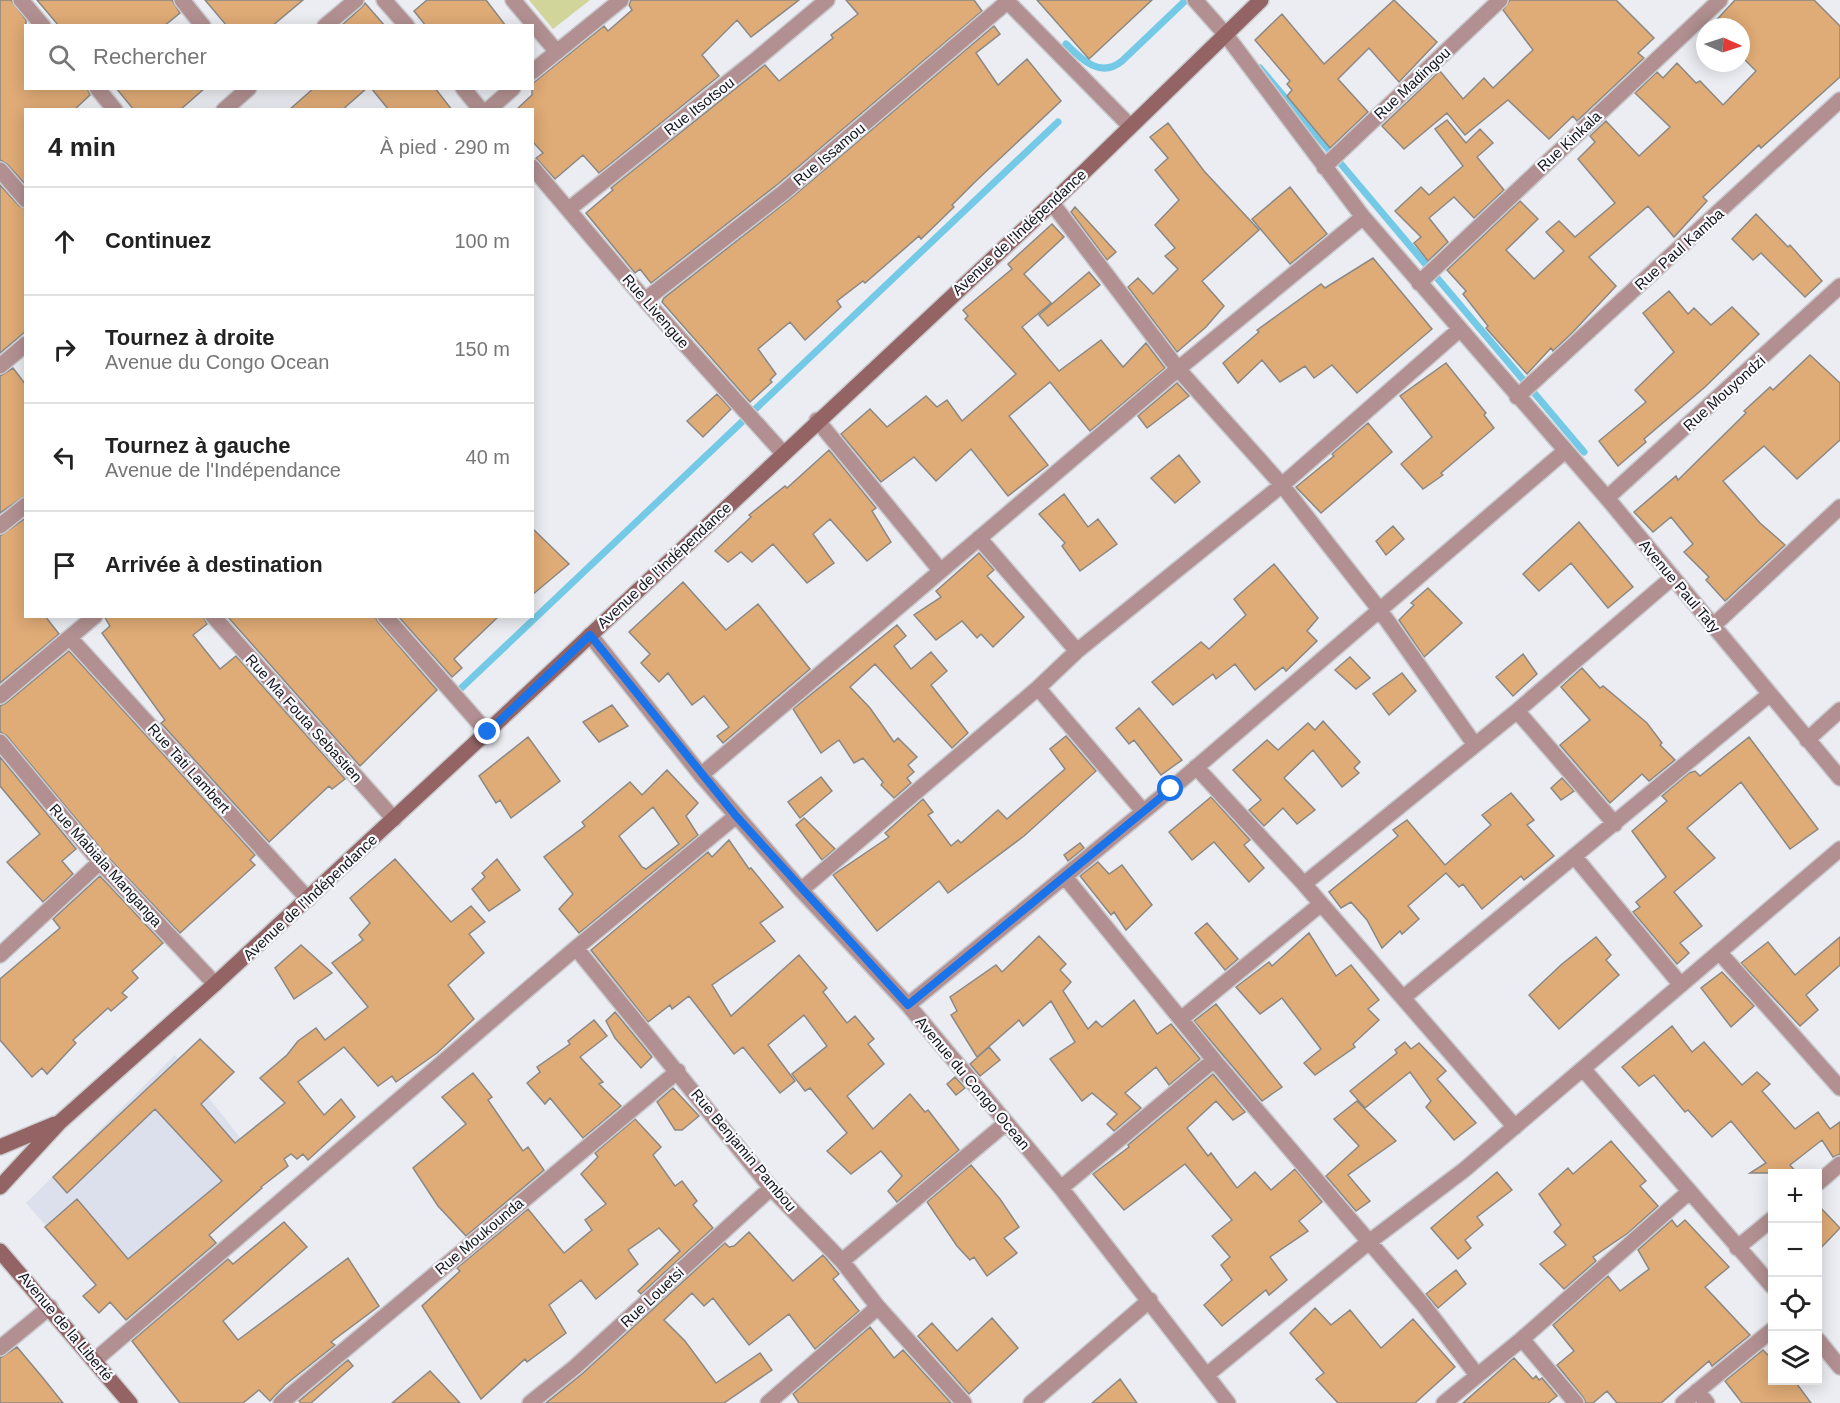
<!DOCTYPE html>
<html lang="fr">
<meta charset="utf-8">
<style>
:root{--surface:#fff;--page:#f6f6f6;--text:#222;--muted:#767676;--line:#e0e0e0}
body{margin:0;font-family:Arial,sans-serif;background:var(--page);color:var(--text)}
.controls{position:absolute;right:18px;bottom:18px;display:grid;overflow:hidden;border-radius:0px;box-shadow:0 3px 15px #0003}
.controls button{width:54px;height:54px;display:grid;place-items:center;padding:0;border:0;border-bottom:2px solid var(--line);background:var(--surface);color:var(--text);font:30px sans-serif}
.compass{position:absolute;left:1696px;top:18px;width:54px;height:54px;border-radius:50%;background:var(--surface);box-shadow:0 3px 15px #0003;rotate:93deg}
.stop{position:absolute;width:18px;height:18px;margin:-14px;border:4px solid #1a73e8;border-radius:50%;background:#fff}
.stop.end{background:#1a73e8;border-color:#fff;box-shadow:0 2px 6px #0008}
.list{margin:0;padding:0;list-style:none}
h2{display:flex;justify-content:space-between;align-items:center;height:78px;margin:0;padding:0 24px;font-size:26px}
h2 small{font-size:20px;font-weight:400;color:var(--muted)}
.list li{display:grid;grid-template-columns:39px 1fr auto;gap:18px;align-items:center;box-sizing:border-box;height:108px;padding:0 24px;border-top:2px solid var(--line)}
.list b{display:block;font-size:22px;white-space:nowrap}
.list p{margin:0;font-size:20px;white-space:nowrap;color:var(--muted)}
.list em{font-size:20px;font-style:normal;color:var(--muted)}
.icon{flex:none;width:33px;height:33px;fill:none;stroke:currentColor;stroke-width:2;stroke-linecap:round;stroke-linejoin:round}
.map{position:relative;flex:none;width:1840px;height:1403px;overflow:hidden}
.search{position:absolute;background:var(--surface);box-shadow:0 3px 15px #0003;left:24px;top:24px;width:510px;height:66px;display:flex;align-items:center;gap:15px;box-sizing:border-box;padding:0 21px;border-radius:0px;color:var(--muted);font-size:22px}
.panel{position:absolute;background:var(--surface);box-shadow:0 3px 15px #0003;left:24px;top:108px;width:510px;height:510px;border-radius:0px}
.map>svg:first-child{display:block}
.built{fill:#dce0ed}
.green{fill:#d2d599}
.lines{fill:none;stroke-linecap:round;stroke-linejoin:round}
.stream{stroke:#74cae6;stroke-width:7}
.building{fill:#dfab76;stroke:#8c8884;stroke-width:1.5;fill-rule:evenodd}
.street-casing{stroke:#c9cbcf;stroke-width:18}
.secondary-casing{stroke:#c9cbcf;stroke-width:18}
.street{stroke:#b29091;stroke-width:15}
.secondary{stroke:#946465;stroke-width:15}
.route{stroke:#1a73e8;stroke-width:8}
.labels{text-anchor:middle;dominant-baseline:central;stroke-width:4.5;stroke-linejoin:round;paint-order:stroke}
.street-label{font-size:15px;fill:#151618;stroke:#f9faff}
</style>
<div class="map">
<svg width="1840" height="1403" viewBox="0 0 1840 1403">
<rect width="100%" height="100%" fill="#ebedf2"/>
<path class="built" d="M175,1055L272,1178L123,1314L26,1203Z"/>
<path class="green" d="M529,0H590L553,29Z"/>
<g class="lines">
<path class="stream" d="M1066,44C1081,59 1100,79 1122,61L1186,0
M1260,68L1584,452
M455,694L1058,122"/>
</g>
<path class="building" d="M0,0H11L26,20V88H87L90,95L74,110H26V185L7,164L0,160Z
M37,0H172L180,13L164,26H59Z
M205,0H303L272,26H227Z
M427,0H486L506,26H426L414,11Z
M631,0H799L751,37L737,20L702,55L719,76L599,173L583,155L555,179L536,158L543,153L532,141V110H516L532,95V84L537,80L604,26L608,31L632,10L629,5Z
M846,0H974L982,11L778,184L651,283L640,269L635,273L586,213L613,190L611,188L765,65L779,81L833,38L831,35L858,14Z
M1037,0H1152L1089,59Z
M1394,0L1437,42L1399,82L1369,48L1338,79L1368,112L1330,148L1287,96L1292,90L1287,84L1290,81L1255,40L1282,14L1324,64Z
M1510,0H1616L1654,38L1638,53L1644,58L1577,121L1573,116L1549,139L1508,100L1465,135L1447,113L1404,149L1382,126L1440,71L1463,99L1484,78L1493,88L1533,50L1503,10Z
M1735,0H1814L1840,26V77L1761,148L1759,145L1703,197L1707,201L1674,237L1648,206L1589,257L1616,286L1572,333L1553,351L1551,348L1527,374L1486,328L1488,326L1463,294L1466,291L1447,270L1520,201L1538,219L1506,250L1534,279L1564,251L1546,232L1559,221L1575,237L1615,203L1578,159L1595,142L1590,136L1606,121L1639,156L1670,127L1635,93L1657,72L1663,78L1677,63L1696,83L1700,81L1723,105L1756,71L1741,56V27H1710Z
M365,3L385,26H341L362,7Z
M994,26L1000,34L976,53L998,85L1027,59L1061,101L976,181L952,205L954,207L921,239L919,236L865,283L863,281L837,301L841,307L805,340L790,322L758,349L776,374L770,380L772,382L750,402L662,302L664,298L790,199Z
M116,88H205L180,110H134Z
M314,88H367L342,110H289Z
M371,88H435L452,110H389Z
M1447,120L1466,143L1480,129L1493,143L1477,157L1504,190L1474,218L1454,197L1429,218L1448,242L1428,261L1414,243L1421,237L1395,211L1421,187L1429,195L1463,166L1435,129Z
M1168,123L1204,171L1259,230L1202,281L1224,306L1206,327L1177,352L1128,287L1138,278L1153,294L1178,269L1165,256L1175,248L1155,225L1179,200L1155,170L1168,158L1150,137Z
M0,185L19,206L26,209V331L0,353Z
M1290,187L1327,234L1290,264L1252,219Z
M1075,207L1116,252L1107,260L1071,212Z
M1756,214L1788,247L1790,245L1822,281L1805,297L1761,253L1753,260L1732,239Z
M1052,224L1064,237L1024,274L1051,303L1022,327L1059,371L1101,340L1123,367L1146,343L1165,368L1090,431L1050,382L1009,416L1048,465L1008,496L971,449L936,481L914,457L881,482L841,434L870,409L887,427L926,396L937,407L947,400L962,421L1016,374L965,319L968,316L963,310L1012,269L1008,264Z
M1373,258L1432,329L1357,393L1332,365L1314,378L1305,366L1280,382L1262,360L1238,383L1223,363L1259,332L1257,330L1321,284L1325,288Z
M1089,272L1100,285L1048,326L1039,315Z
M1669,291L1688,314L1694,308L1711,325L1732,307L1759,334L1705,387L1644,439L1646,442L1618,466L1599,441L1646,402L1635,390L1674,352L1643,313Z
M1810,355L1840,383V440L1797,479L1764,446L1723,481L1760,523L1785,545L1725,601L1706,580L1709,577L1684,552L1693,544L1671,517L1653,532L1634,512L1676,476L1678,480L1746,413L1744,411L1770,387L1773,390Z
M1446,363L1486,413L1484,415L1494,428L1441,473L1443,475L1423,489L1401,464L1432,437L1400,396Z
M13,368L26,385V495L0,513V376Z
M1177,383L1189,396L1147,428L1138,416Z
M717,394L731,409L703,437L687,421Z
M1368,423L1392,452L1321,513L1296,487L1334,456L1332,454Z
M829,450L876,508L872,511L891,542L867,561L830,519L813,534L834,563L807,583L773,544L752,562L741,552L728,562L715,551L751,517L749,515L785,486L787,488Z
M1179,455L1200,482L1175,503L1151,478Z
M1064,494L1088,527L1098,519L1117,544L1080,571L1062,546L1065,543L1039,514Z
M26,518V616H45L59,634L0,683V536Z
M1579,522L1633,587L1608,608L1571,563L1539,591L1523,574Z
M1393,526L1404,539L1386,555L1376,541Z
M532,528L569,564L532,595Z
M979,553L994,570L987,576L1024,617L993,647L981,634L977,638L962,621L936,640L914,615L941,597L936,591Z
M1274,564L1318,618L1307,631L1317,641L1286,671L1283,667L1255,690L1235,664L1216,679L1213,674L1173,705L1152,682L1201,642L1209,649L1246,615L1234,599Z
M683,582L726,630L758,604L810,669L723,743L717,736L729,727L704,696L692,705L668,673L659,682L641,663L650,654L629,632Z
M1428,588L1462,623L1424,657L1399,620L1414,605L1411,603Z
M104,616H203L207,624L193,635L220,669L236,656L345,779L332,789L329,786L269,842L161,723L165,720L102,633L110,626Z
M227,616H375L378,622L437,690L360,766Z
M398,616H499L454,659L462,668L452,677Z
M897,625L906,636L894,646L911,669L931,652L947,671L931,685L968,733L952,748L875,664L850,687L870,708L894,742L898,738L917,757L908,765L914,772L907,778L911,783L894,798L881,785L883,782L863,758L854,763L839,740L821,753L793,709Z
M69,651L255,855L250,860L255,865L180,933L107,856L7,736L0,732V706L6,703Z
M1523,654L1537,674L1513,696L1496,677Z
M1350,657L1370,678L1356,689L1335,670Z
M1582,668L1600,688L1603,686L1647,723L1662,743L1660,745L1675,760L1649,781L1642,774L1610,803L1560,745L1590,720L1561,687Z
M1402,673L1416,691L1389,715L1373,694Z
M612,705L628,726L599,742L583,722Z
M1139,708L1182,760L1161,775L1134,740L1129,744L1116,728Z
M1323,721L1360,762L1354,768L1359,773L1342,787L1313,750L1284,778L1315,810L1297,824L1283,808L1264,826L1249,810L1261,800L1233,770L1267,740L1278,750L1308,723L1315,730Z
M1066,736L1096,771L1024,836L948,893L939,881L877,931L833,875L889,837L885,833L923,799L933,812L928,815L951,846L958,840L961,843L998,810L1007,819L1065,769L1050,749Z
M528,737L560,781L511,818L500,800L496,803L479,776Z
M1749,737L1818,829L1790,849L1741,782L1687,828L1715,858L1674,892L1702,926L1680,943L1689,953L1677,964L1633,912L1640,907L1636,902L1666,877L1632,831L1667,801L1662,796L1689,773L1695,771L1700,776Z
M0,757L76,849L62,861L73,874L43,902L7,862L40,834L0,786Z
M667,770L698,803L686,816L698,835L579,933L559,909L573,894L544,857L585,826L582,822L630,782L642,795ZM653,807L679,844L646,869L642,867L619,836Z
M821,777L832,791L800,818L788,802Z
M1562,778L1574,791L1561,800L1551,788Z
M1511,793L1534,820L1527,825L1554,856L1524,880L1521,876L1482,909L1463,884L1459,887L1446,873L1408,906L1419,919L1402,934L1400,931L1382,948L1367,920L1351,902L1341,908L1329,892L1398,836L1393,830L1407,820L1445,865L1491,825L1482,815Z
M1211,797L1250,840L1244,845L1264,868L1249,882L1214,842L1192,860L1169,832Z
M804,818L835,849L822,860L796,825Z
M729,840L749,869L751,868L783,907L760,923L775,941L712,985L731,1016L799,955L827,988L823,992L847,1023L855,1016L874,1039L868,1044L884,1064L847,1096L873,1129L910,1094L925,1112L928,1110L959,1150L897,1202L888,1191L902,1176L881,1151L851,1174L827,1151L847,1133L810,1088L805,1091L792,1074L827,1046L804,1015L768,1045L795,1081L780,1093L743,1047L734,1054L689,996L672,1009L670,1005L648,1022L591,950L708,852L712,857Z
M1080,843L1084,848L1068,861L1064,855Z
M395,859L451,922L471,906L485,922L469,934L484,953L448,985L474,1019L437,1053L396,1082L392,1076L378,1086L344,1047L298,1082L324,1115L341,1099L355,1117L308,1160L303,1154L297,1159L291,1154L284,1159L288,1166L261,1187L262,1188L209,1235L216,1243L126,1320L110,1302L99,1313L83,1296L96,1285L45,1227L77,1199L128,1259L222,1181L155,1109L67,1193L53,1177L200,1039L234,1072L201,1104L235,1143L285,1103L260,1078L287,1055L298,1041L316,1028L325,1040L368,1007L332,963L363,940L359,935L370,923L350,898Z
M497,859L520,890L489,911L472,889L485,877L482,873Z
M1098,862L1109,874L1122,865L1152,905L1126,930L1114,912L1111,915L1080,876Z
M100,876L163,943L132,971L138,978L122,993L127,997L111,1011L108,1008L73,1040L76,1043L47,1074L42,1068L32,1077L0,1040V979L60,928L53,919Z
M1207,923L1238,959L1225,970L1195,933Z
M1309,933L1336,976L1351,965L1379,1000L1368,1009L1379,1020L1353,1044L1355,1047L1315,1075L1304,1063L1321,1049L1282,998L1260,1014L1236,987L1269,962L1272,966Z
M1039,936L1066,964L1060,970L1071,982L1063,991L1088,1029L1096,1021L1102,1027L1134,1000L1157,1034L1171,1024L1200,1059L1169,1085L1156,1067L1125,1093L1141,1108L1114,1131L1107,1124L1117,1114L1092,1093L1082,1101L1050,1059L1075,1042L1051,1001L1023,1026L1019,1020L977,1057L951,1015L957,1011L950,997L996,965L1002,972Z
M1596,937L1611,955L1606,960L1619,975L1559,1029L1529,995L1562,964Z
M1840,937V965L1806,995L1818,1010L1800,1026L1741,963L1768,942L1795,975Z
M301,945L332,973L294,999L275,968Z
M1722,972L1754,1006L1731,1027L1701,988Z
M1216,1004L1282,1087L1262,1101L1194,1021Z
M615,1012L652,1057L641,1068L615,1038L606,1021Z
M594,1020L607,1036L580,1057L603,1082L599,1084L621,1106L583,1138L550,1098L545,1104L527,1083L540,1072L537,1067L570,1044L568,1041Z
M1672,1026L1692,1052L1704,1042L1742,1085L1757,1072L1770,1084L1762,1091L1795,1129L1818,1112L1830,1129L1840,1122V1154L1833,1157L1822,1140L1790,1165L1797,1173H1750L1766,1163L1731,1121L1712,1137L1688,1110L1685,1112L1654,1075L1639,1086L1622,1067Z
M1405,1042L1411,1049L1419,1043L1446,1071L1437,1079L1476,1123L1454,1140L1426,1107L1431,1101L1410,1072L1365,1108L1350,1091L1397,1053L1395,1050Z
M989,1047L1000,1060L980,1076L970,1064Z
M473,1073L492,1097L488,1100L523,1151L528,1147L544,1170L466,1236L438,1206L413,1168L466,1124L442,1097Z
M1213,1074L1245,1112L1233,1120L1216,1101L1187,1128L1208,1156L1211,1153L1237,1188L1255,1172L1271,1190L1295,1169L1322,1202L1299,1221L1308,1231L1270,1257L1287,1280L1269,1295L1266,1290L1222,1326L1204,1305L1232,1280L1221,1265L1230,1257L1212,1236L1232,1220L1185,1164L1124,1210L1093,1174L1129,1147L1128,1145Z
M955,1077L965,1088L956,1095L947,1084Z
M673,1088L699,1116L682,1130H675L657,1102Z
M1357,1101L1396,1141L1348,1175L1370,1201L1356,1211L1326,1176L1359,1146L1334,1119Z
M635,1119L661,1147L653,1155L675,1186L682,1181L697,1201L693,1205L713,1228L641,1294L638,1291L680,1251L659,1228L628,1250L638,1264L596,1299L581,1280L549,1305L566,1333L527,1362L525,1359L481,1399L422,1306L460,1271L457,1268L528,1209L564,1253L592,1230L585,1220L606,1204L581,1174L598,1157L595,1153Z
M1611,1141L1646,1181L1640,1186L1658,1206L1628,1233L1593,1257L1596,1261L1564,1289L1540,1264L1566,1245L1554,1232L1561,1225L1539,1194L1568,1168L1573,1174Z
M971,1165L1000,1199L1019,1227L1004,1238L1017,1253L987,1276L974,1257L970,1260L957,1246L927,1202Z
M1497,1172L1512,1190L1477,1217L1483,1225L1465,1240L1471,1248L1458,1259L1431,1228Z
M1818,1205L1840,1228L1818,1251Z
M1672,1220L1677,1227L1685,1220L1729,1267L1705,1287L1750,1335L1712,1366L1709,1361L1661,1403H1617L1607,1391L1593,1403H1586L1583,1397L1557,1365L1574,1351L1553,1325L1608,1276L1620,1291L1649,1269L1638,1250Z
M284,1222L307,1247L223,1321L238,1340L348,1258L379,1306L331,1342L335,1345L285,1385L270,1401L259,1390L243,1403H180L132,1341L228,1259L233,1264Z
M749,1232L793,1281L823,1255L839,1274L833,1279L859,1311L815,1349L789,1314L749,1345L713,1298L704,1306L692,1293L664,1320L685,1341L716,1383L760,1353L772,1370L724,1403H546L582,1374L725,1243L729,1247L734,1246Z
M1456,1270L1466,1284L1438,1308L1426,1294Z
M1315,1308L1331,1325L1350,1310L1381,1348L1413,1319L1455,1367L1415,1403H1338L1316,1379L1324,1373L1290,1333Z
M992,1318L1018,1348L969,1394L918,1336L932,1323L957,1351Z
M870,1327L894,1358L903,1350L951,1403H799L793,1394Z
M17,1347L43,1378L63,1403H0V1358Z
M1763,1350L1773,1360V1380H1794L1811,1403H1742L1725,1381Z
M1514,1358L1533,1379L1536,1376L1539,1380L1542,1378L1557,1396L1548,1403H1463Z
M348,1360L353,1366L311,1403H301L299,1401Z
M430,1371L460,1403H392Z
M1120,1379L1137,1403H1092Z"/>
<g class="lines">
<defs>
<path id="street" d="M21,0L43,26
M182,0L203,26
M384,0L407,26
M513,0L557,52
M1006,0L1130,126
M1195,0L1226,35L1363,217L1607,498L1840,778
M325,26L356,0
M532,72L621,0
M97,88L115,110
M463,88L481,110
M224,110L249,88
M488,110L513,88
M532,167L645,300L783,453
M1324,167L1500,0
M0,170L26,200
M1052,203L1178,369L1282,485L1331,548L1379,609L1475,745
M569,209L758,58L827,0
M1419,283L1720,0
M645,300L784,192L1007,2
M0,366L26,344
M1517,397L1840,100
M817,420L940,570
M1607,498L1840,286
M0,526L26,505
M979,538L1077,651
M213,616L394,819
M385,616L487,732
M1714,625L1840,507
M590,635L701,775L801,890L908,1005L1061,1188L1228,1403
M70,638L308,899
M1038,688L1143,811
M0,696L95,616
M1517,711L1615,824
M1807,740L1840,710
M0,742L100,862L215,984
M1196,767L1304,884L1515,1127
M701,775L1178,369L1363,217
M1574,856L1681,985
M1065,877L1214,1060L1424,1306L1477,1375
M1304,884L1517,711L1673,577
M801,890L1038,688L1077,651L1282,485L1459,330
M576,948L771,1188L842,1261L878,1307L964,1403
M1719,952L1840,1088
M0,955L100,862
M1404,997L1770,694
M908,1005L1171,789L1565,451
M1181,1019L1321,904
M1584,1070L1772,1286
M1818,1183L1840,1164
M1061,1188L1214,1060
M1737,1248L1772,1219
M842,1261L1006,1123
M1522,1339L1576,1403
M1818,1340L1840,1367
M0,1348L50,1307
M95,1360L576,948L736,816
M1208,1374L1369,1242L1464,1170L1840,849
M1697,1391L1707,1403
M281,1403L678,1071
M530,1403L575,1367L771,1188
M768,1403L878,1307
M1031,1403L1150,1300
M1444,1403L1522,1339L1689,1192
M1683,1403L1772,1330"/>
<path id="secondary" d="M0,1147L55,1124
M0,1187L60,1122L215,984L487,732L1052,203L1261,0
M0,1251L130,1403"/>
</defs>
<use href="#street" class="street-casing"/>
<use href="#secondary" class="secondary-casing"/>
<use href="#street" class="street"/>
<use href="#secondary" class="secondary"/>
</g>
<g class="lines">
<path class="route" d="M488,732L590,635L736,816L908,1005L1171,789"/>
</g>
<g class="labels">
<g class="street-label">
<text transform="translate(1412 83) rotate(-43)">Rue Madingou</text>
<text transform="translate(699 106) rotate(-38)">Rue Itsotsou</text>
<text transform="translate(1569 141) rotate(-43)">Rue Kinkala</text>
<text transform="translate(829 154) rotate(-40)">Rue Issamou</text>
<text transform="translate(1019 232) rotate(-43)">Avenue de l'Indépendance</text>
<text transform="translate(1679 249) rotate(-42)">Rue Paul Kamba</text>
<text transform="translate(656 311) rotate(49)">Rue Livengue</text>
<text transform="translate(1724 393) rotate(-42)">Rue Mouyondzi</text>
<text transform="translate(664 565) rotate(-43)">Avenue de l'Indépendance</text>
<text transform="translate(1680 586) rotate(50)">Avenue Paul Taty</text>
<text transform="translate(304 718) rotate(48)">Rue Ma Fouta Sebastien</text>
<text transform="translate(189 768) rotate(48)">Rue Tati Lambert</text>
<text transform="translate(106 865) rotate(48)">Rue Mabiala Manganga</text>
<text transform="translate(310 897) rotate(-43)">Avenue de l'Indépendance</text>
<text transform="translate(973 1083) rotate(50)">Avenue du Congo Ocean</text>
<text transform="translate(744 1150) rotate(50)">Rue Benjamin Pambou</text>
<text transform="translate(479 1236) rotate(-40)">Rue Moukounda</text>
<text transform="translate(652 1297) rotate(-43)">Rue Louetsi</text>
<text transform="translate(66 1326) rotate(50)">Avenue de la Liberté</text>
</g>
</g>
</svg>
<div class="controls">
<button>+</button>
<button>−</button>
<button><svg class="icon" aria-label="locate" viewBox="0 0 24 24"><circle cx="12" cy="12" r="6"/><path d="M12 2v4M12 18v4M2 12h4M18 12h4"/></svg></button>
<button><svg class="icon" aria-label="layers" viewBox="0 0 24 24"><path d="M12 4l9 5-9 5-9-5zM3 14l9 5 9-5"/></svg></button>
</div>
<svg class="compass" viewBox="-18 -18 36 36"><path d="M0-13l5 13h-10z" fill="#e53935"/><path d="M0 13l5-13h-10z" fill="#767676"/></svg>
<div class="stop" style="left:1171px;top:789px"></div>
<div class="stop end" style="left:488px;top:732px"></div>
<div class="search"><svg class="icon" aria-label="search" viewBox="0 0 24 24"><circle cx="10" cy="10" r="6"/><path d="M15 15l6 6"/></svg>Rechercher</div>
<section class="panel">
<h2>4 min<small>À pied · 290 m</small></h2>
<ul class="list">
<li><svg class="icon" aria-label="ahead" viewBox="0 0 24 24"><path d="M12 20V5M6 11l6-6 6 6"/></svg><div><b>Continuez</b></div><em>100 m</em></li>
<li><svg class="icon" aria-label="right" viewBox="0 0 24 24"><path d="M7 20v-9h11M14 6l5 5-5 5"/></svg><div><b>Tournez à droite</b><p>Avenue du Congo Ocean</p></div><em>150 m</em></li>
<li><svg class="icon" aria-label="left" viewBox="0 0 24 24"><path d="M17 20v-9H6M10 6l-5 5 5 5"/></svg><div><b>Tournez à gauche</b><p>Avenue de l'Indépendance</p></div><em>40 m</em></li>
<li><svg class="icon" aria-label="arrive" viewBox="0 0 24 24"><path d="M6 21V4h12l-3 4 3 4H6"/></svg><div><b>Arrivée à destination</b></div></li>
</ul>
</section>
</div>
